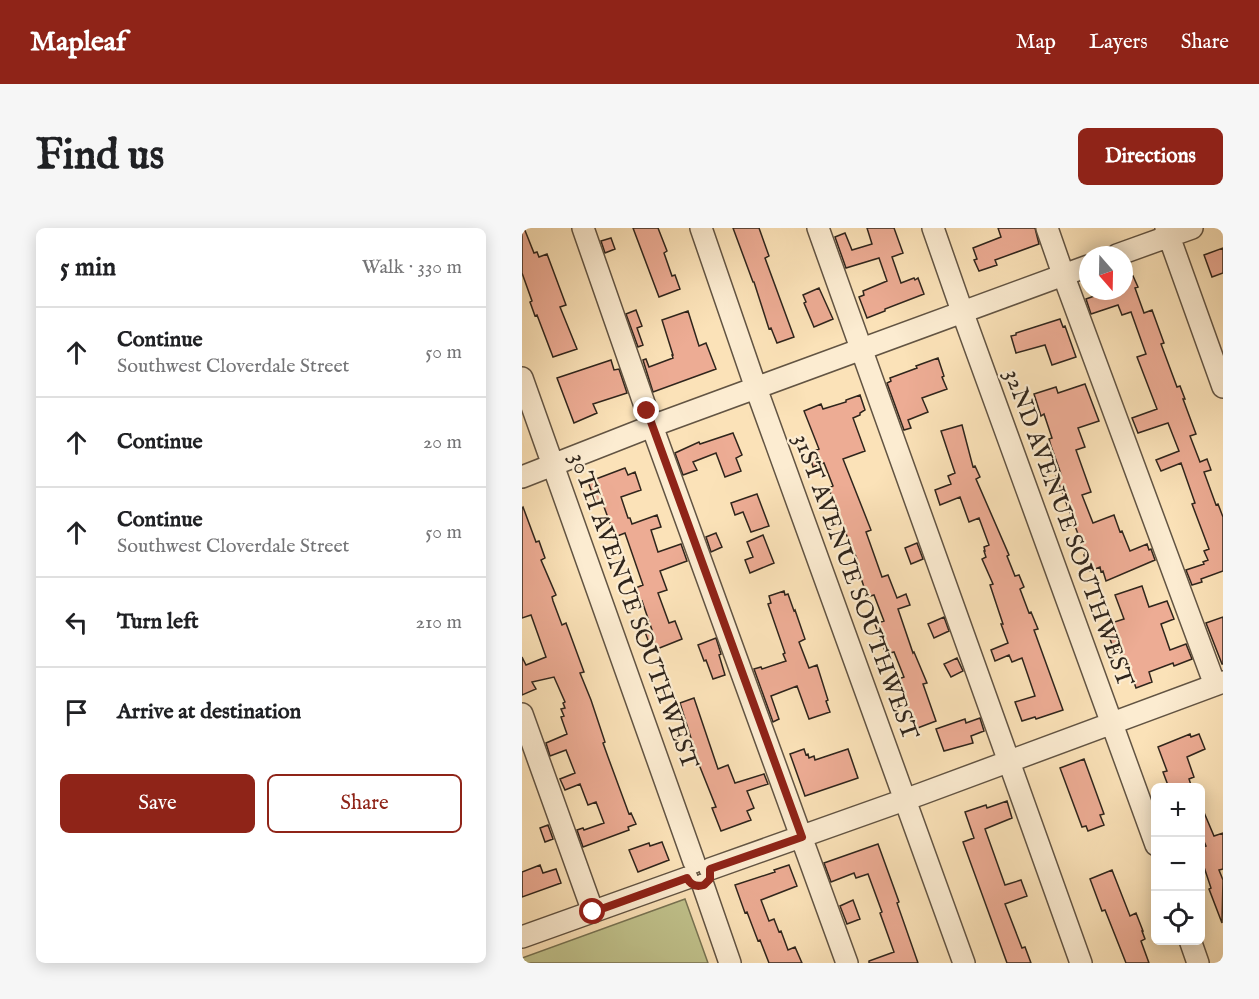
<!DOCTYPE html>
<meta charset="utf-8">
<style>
:root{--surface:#fff;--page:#f6f6f6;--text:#202124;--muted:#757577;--line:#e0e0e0;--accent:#8f2418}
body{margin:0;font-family:"IM FELL English",serif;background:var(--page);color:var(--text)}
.controls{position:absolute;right:18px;bottom:18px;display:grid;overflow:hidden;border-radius:9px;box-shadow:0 3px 15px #0003}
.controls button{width:54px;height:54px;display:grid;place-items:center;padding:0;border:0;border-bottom:2px solid var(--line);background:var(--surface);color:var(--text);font:30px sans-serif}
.compass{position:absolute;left:557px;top:18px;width:54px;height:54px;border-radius:50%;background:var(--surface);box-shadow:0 3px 15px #0003;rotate:160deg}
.stop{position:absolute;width:18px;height:18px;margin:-14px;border:4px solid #8f2418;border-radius:50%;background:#fff}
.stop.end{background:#8f2418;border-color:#fff;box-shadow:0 2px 6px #0008}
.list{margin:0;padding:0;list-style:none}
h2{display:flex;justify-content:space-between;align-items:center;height:78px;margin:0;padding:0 24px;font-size:26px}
h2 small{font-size:20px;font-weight:400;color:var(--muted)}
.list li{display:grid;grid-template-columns:39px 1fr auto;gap:18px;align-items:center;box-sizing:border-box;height:90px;padding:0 24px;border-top:2px solid var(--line)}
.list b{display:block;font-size:22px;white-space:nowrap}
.list p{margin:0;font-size:20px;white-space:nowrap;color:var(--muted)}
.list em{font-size:20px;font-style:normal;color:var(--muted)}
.actions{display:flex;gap:12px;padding:18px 24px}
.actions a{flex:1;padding:14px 0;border:2px solid var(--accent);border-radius:9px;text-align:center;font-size:21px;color:var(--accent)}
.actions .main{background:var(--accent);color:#fff}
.icon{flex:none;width:33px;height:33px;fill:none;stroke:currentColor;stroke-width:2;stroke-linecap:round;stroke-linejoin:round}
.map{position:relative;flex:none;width:701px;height:735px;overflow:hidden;border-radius:9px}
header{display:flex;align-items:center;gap:36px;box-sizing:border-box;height:84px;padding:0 30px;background:var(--accent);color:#fff}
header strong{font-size:28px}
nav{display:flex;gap:33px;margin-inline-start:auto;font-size:21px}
.intro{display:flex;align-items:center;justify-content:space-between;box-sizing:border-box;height:144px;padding:0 36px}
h1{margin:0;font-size:42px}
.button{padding:15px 27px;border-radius:9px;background:var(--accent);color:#fff;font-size:21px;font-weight:700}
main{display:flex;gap:36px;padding:0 36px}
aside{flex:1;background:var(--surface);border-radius:9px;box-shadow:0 3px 15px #0003}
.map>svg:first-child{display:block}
.green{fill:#c1c38d;stroke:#787454;stroke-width:1.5}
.building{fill:#edac94;stroke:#2f251c;stroke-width:1.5}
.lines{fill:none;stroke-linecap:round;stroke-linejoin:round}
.minor-casing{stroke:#625443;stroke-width:24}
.minor{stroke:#fcecd1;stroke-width:21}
.route{stroke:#8f2418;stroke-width:8}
.labels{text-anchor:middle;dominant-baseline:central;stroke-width:4.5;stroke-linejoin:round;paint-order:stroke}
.street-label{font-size:24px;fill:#2f251c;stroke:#fcecd1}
</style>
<header>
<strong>Mapleaf</strong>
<nav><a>Map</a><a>Layers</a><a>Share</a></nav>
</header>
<div class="intro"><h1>Find us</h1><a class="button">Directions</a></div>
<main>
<aside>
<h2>5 min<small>Walk · 330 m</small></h2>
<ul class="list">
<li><svg class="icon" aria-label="ahead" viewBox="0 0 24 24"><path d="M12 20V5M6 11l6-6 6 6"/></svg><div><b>Continue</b><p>Southwest Cloverdale Street</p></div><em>50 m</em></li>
<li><svg class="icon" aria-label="ahead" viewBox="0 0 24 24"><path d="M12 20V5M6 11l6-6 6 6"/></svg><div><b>Continue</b></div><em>20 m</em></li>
<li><svg class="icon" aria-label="ahead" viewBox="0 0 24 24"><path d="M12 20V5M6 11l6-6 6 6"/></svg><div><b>Continue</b><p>Southwest Cloverdale Street</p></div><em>50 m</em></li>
<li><svg class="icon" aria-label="left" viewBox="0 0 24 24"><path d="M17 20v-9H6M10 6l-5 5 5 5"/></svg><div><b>Turn left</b></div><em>210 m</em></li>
<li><svg class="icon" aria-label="arrive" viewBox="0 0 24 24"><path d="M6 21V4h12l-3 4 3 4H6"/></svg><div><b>Arrive at destination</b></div></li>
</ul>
<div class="actions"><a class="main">Save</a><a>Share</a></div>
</aside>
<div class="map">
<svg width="701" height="735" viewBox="0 0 701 735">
<rect width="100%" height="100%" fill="#fbe2b8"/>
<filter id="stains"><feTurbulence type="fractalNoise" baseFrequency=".00333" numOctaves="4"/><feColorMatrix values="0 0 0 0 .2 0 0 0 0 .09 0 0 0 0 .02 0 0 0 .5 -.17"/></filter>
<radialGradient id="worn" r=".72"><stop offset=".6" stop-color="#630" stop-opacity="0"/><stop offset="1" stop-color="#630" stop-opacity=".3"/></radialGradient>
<path class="green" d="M163,671L186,735H0V730Z"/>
<path class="building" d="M0,0H2L12,25L15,24L17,29L25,26L44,77L38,79L55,121L31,129L15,87L13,88L8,74L10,73L0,45Z
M111,0H136L145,23L142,25L150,48L153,47L158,61L137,69Z
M211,0H237L247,28L243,30L272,109L255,115L249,100L247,101L232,54H231Z
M345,0H372L381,25L370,29L379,55L392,50L393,52L396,50L402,66L363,81V83L345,90L337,69L342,67L341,63L365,53L357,30L324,40L313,9L323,5L330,22L350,16Z
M476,0H513L517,16L473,32L475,37L457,43L452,32L455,31L451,20L479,9Z
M89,10L93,21L83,25L79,13Z
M701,20V45L690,49L682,27Z
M604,37L608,49L611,48L616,59L613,60L622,85L630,82L642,115L639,116L655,159L658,158L663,171H661L674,206L668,208L678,234L685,231L689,242L682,244L694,277L696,276L701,289V343L679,351L680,354L670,357L664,342L682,336L681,334L686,332L682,323L687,321L670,276L673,275L659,235L639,243L634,232L657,223L646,195L616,205L610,190L635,181L615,129L624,126L609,84L600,87L596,77L569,86L564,71L575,67L574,63H602V38Z
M297,60L311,91L292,99L282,75L284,74L281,67Z
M114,82L120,98L115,100L121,117L116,119L104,86Z
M166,83L177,118L184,115L194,141L131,164L121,132L124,131L127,139L151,130L150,127H151L140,92Z
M538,91L541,99L543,98L554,129L530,137L523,117L494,125L489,108L494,107V105Z
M416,130L422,148L420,149L425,161L400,170L406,184L386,192L389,200L382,202L365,155L369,153L368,150L395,140L394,138Z
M89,132L92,142L97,141L105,165L71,176L75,185L52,195L35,150Z
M563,156L577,193L556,200L563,219L554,222L569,264L560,267L571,295L592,287L598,304L600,303L608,323L625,316L627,322L629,321L633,332L584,353L581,343L579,344L578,339L568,343L562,327H564L534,248L539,246L529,218L527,211L530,210L522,186L519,188L512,166L534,159L536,165Z
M338,167L343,182L338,185V187L331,190L343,223L321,231L349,302L344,304L360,349L366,347L375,370L384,366L388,377L376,381L391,425L392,424L405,455L401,456L414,493L393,501L380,465L374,452L382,449L372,424L364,426L353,396L362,393L352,367L345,369L341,356L333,332L335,331L314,283L307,260L311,258L302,235L291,239L287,225L297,221L282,183L299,176L301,181L324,174V172Z
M440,197L451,239L453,238L458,249L454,251L487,327L485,328L493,348L497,347L502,359L498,361L507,385L509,384L516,401L512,402L541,482L514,491L513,489L500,493L493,474L513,468L500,430L490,434L487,427L473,433L469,422L486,415L479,396H481L468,357L471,356L460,331L464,329L462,323H463L462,319L467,317L457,290L447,294L438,269L418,277L413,262L429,256L426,248L433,245L419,203Z
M211,205L220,227L214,230L219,243L203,249L194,225L171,234L175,242L161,247L153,225L177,214L178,216Z
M103,240L106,247L113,244L119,262L99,269L106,290H108L110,296L135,287L139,299L129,302L136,324L159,316L165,333L138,343L145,362L136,365L147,395L153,393L160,411L130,423L123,404L130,402L120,373L117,375L111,361L121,357L103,305L93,309L81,276L75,278L66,254Z
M235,266L247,298L229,304L221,284L213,287L209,275Z
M1,279L14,314L17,313L23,330L19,332L34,367L30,369L31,373L40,397L44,395L62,444L58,445L69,472L83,514L81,515L86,529L107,586L109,585L114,596L106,599L107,602L61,619L55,602L61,600L62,602L82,595L74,574L66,577L58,556L43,562L38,551L53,545L44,522L28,528L24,515L45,506L39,489L42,488L39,481L43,480L41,475L43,474L32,449L10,454L14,461L0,467V429L4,437L24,429L9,387L0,390V280Z
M194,305L200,319L189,324L184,309Z
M241,307L252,335L228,345L223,332L231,329L225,314Z
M395,315L401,331L389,336L383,320Z
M620,358L627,379L645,373L652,391L639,396L648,422L664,416L670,431L652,438L651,435L627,444L630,454L614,460L612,454L610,455L604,436L602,437L596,421L592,422L583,397L602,391L593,367Z
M262,363L263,367L266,366L272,383L273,382L283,411L277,414L287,440L295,437L306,472L304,473L308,484L287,491L275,458L249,468L257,491L251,494L232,441L239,439L240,441L264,433L261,426L263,425L246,376L249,375L247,368Z
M422,389L427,403L412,410L406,396Z
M701,389V436H700L684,395Z
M194,410L199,426L197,427L203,447L191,451L184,432L182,433L176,417Z
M435,430L441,443L429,449L422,436Z
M172,470L196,541L206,537L213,555L242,546L246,556L225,563L232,580L225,583L229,592L199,603L190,580L194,579L178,539L158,475Z
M458,490L462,503L449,508L451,515L422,523L414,501L443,491L444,495Z
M668,506L669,509L677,506L683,521L665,529L672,549L667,551L670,560H647L641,544L645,543L636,519Z
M282,521L284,527L286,526L287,530L292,528L293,532L326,521L336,550L283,568L268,526Z
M562,531L582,586L578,587L582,597L566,603L564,598L560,599L538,540Z
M485,573L490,590L463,601L483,657L499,652L505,668L483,676L500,720L503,719L509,735H485L441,614L452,610L443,584L464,577L465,580Z
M678,575L692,608L701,605V641L697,642L701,652L700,695L687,661L689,660L681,636L678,637V620L684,618L678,604Z
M26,597L31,611L23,614L18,600Z
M140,614L147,632L116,644L107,622L127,615L128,618Z
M356,616L377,674L375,675L396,735H347V733L372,724L358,685L360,684L346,646L334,650L332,645L309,654L302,635Z
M18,637L21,645L34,641L39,655L0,669V644Z
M267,637L275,658L239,672L247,693L252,691L257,704L259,703L266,722L273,719L280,735H247L238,712L236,713L225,684L223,685L213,657L253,644L252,642Z
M590,642L608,688L614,685L621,703H620L623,711L619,713L627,735H604L583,682L580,683L568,651Z
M331,672L338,691L325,696L318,678Z"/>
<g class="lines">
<defs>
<path id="minor" d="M61,0L130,198L325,735
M179,0L234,160L442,735
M296,0L559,735
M411,0L440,83L634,617
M525,0L541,46L693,457
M644,0L701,159
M595,27L670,0
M0,150L172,634
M0,249L130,198L566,38
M0,486L71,684
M188,641L399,566L701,454
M181,657L208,735
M0,709L165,650
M668,712L676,735"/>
</defs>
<use href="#minor" class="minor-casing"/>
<use href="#minor" class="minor"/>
</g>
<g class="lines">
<path class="route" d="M71,684L165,650C169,658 175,659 182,657L188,651V641L280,609L125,183"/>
</g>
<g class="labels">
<g class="street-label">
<text transform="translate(546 300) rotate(70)">32ND AVENUE SOUTHWEST</text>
<text transform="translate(333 359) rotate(70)">31ST AVENUE SOUTHWEST</text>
<text transform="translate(111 383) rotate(70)">30TH AVENUE SOUTHWEST</text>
</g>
</g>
<rect width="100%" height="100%" filter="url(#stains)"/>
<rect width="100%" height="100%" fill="url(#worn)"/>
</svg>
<div class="controls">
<button>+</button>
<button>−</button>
<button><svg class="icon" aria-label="locate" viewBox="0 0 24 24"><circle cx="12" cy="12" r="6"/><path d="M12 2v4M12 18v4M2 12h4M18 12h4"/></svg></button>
</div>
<svg class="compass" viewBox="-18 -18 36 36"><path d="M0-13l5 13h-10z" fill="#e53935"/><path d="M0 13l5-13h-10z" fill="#757577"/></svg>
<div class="stop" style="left:71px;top:684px"></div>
<div class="stop end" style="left:125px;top:183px"></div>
</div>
</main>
